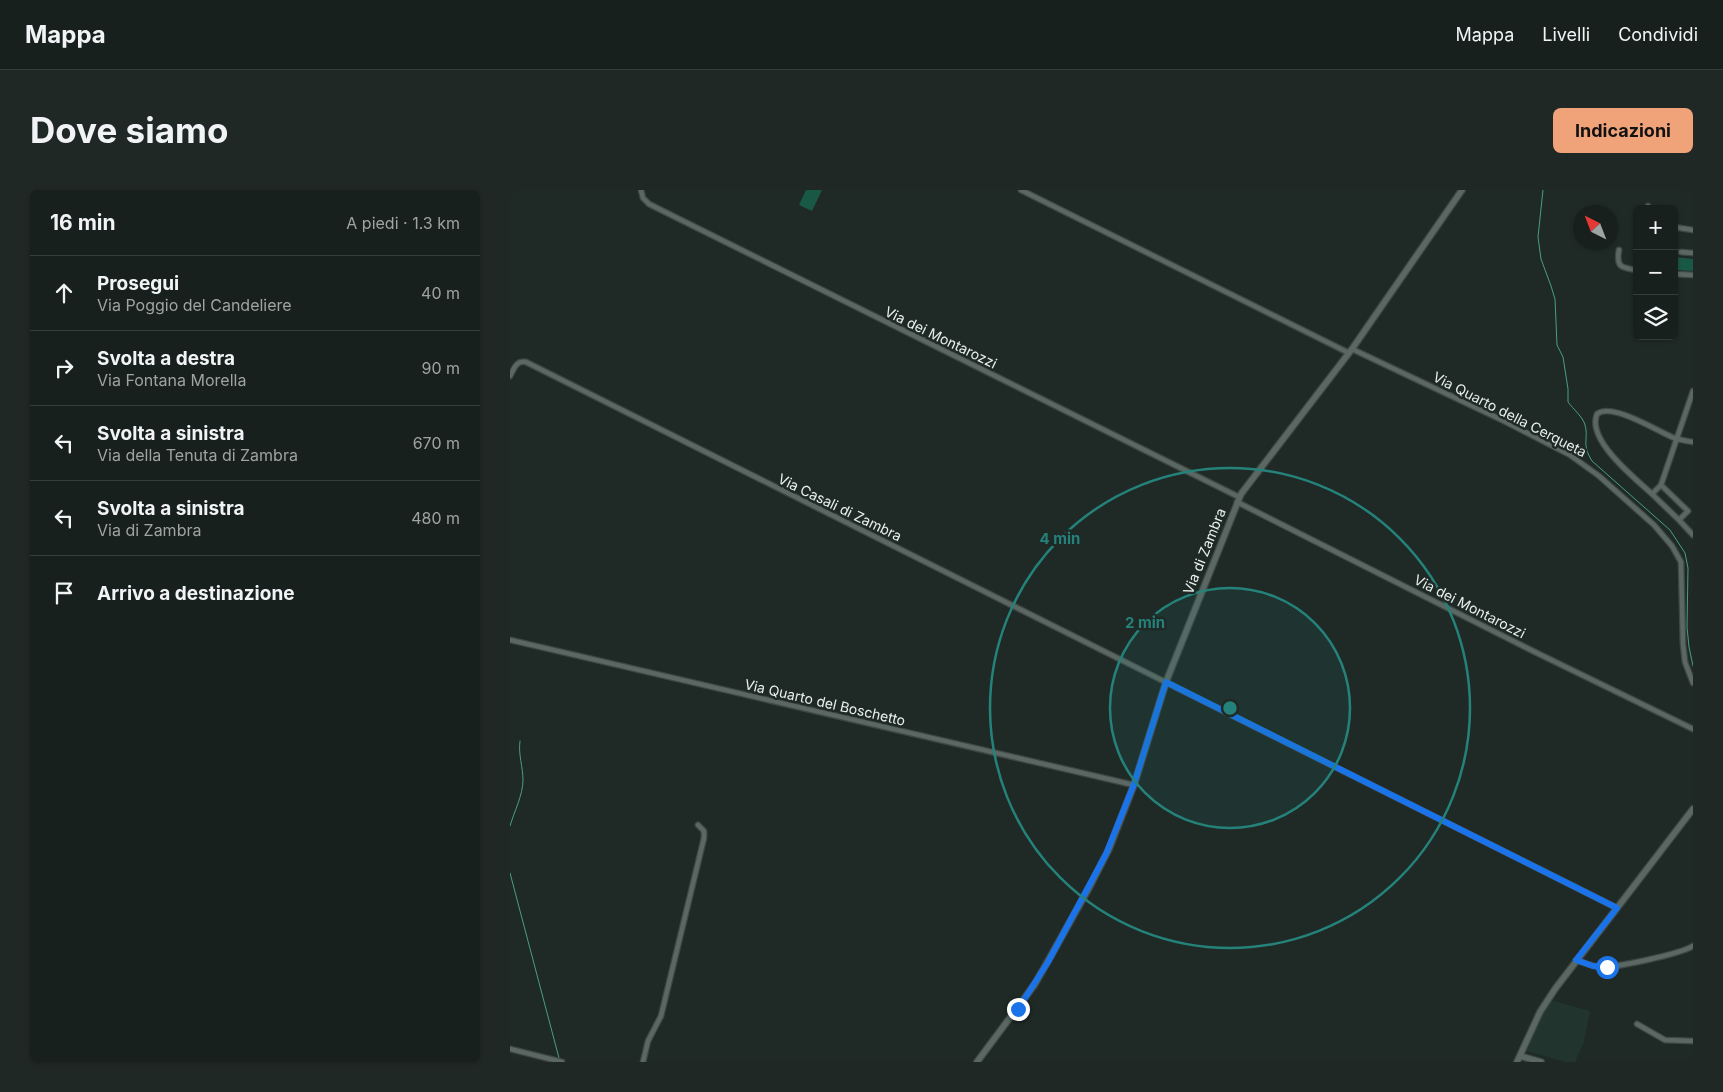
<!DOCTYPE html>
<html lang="it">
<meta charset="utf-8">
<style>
:root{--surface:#17201c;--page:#202825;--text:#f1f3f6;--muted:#9ea3a3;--line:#363e3b;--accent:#f0a279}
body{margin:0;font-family:Inter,sans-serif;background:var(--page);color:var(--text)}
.controls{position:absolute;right:15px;top:15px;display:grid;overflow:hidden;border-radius:8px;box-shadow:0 1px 4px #0004}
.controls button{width:45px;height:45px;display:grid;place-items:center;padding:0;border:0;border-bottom:1px solid var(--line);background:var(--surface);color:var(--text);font:25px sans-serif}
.compass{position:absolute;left:1063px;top:15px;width:45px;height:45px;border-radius:50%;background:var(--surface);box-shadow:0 1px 4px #0004;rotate:318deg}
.stop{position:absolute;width:15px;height:15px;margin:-11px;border:4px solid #1a73e8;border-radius:50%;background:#fff}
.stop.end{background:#1a73e8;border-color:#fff;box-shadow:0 1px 5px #0008}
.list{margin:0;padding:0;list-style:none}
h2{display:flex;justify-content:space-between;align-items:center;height:65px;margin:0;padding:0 20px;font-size:21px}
h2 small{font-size:16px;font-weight:400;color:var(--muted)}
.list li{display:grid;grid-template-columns:32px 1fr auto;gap:15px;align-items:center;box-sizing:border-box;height:75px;padding:0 20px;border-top:1px solid var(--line)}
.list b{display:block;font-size:19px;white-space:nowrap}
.list p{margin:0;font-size:16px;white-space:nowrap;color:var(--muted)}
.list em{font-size:16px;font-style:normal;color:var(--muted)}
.icon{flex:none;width:28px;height:28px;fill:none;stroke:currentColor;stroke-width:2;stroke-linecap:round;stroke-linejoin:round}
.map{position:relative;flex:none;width:1183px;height:872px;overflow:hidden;border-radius:8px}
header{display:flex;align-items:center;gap:30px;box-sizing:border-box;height:70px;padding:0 25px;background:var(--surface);border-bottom:1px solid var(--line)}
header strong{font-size:24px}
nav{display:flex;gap:28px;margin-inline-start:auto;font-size:18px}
.intro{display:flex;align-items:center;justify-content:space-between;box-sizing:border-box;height:120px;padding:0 30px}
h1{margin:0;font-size:35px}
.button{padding:12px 22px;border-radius:8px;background:var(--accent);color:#111;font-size:18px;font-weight:700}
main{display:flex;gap:30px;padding:0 30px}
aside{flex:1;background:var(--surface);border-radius:8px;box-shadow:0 1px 4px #0004}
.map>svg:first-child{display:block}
.built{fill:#22342e}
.grass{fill:#1a5846}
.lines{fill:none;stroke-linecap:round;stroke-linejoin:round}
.stream{stroke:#479e8b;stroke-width:1}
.minor-casing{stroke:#3f4744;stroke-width:7}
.tertiary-casing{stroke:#3f4744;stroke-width:8}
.minor{stroke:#5b6762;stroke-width:4.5}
.tertiary{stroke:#5b6762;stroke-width:5.5}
.route{stroke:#1a73e8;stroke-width:6}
.ring{fill:none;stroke:#25827b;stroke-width:2.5}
.labels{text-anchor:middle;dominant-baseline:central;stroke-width:5;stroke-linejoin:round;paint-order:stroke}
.street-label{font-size:14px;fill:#e8efec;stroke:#1f2a26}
.centre{fill:#25827b;stroke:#1f2a26;stroke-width:2.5}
.ring-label{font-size:15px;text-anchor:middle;font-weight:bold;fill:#25827b;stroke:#1f2a26;stroke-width:5;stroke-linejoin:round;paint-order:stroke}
</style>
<header>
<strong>Mappa</strong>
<nav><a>Mappa</a><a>Livelli</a><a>Condividi</a></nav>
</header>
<div class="intro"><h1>Dove siamo</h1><a class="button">Indicazioni</a></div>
<main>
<aside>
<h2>16 min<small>A piedi · 1.3 km</small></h2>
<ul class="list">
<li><svg class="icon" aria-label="ahead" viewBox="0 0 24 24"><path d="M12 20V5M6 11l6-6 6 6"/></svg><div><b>Prosegui</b><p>Via Poggio del Candeliere</p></div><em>40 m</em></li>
<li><svg class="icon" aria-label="right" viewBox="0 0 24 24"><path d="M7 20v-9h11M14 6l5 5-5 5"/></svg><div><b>Svolta a destra</b><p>Via Fontana Morella</p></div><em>90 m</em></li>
<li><svg class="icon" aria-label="left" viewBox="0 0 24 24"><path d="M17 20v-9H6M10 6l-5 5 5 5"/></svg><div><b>Svolta a sinistra</b><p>Via della Tenuta di Zambra</p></div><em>670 m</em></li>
<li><svg class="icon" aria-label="left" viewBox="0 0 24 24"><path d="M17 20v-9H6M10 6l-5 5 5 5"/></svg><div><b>Svolta a sinistra</b><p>Via di Zambra</p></div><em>480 m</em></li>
<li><svg class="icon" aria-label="arrive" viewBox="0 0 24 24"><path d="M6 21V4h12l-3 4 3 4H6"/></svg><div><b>Arrivo a destinazione</b></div></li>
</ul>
</aside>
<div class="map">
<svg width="1183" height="872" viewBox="0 0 1183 872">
<rect width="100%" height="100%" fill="#1f2a26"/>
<path class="built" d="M1040,810L1080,821L1074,852L1065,872H1056L1016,861L1028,830Z"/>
<path class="grass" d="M296,0H312L302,21L289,15Z
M1165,67L1183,69V81L1164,80Z"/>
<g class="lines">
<path class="stream" d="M1033,0L1028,47L1031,69L1041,96L1045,109L1047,155L1053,167L1058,199V212C1063,219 1073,227 1075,235C1079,250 1071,253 1082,271L1160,340L1175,363L1178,378L1177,437L1179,457L1183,476
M0,636C4,622 13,605 13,590C13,577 8,564 10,551
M0,683L49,868"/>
<defs>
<path id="minor" d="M131,0L133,8L139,14L729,307
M511,0L839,163
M1138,19V16
M1164,37L1183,40
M1109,60C1106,77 1111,78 1127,80
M1171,62L1183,63
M1164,84L1183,85
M842,159L992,230L1060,265L1089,286L1144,335L1162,356L1171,372L1173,454L1175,472L1183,493
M0,186C4,179 6,170 16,172L1107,718
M1151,295L1178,321L1169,330L1142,304L1151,295L1183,201
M1142,304C1126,289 1076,250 1087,224C1102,212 1147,241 1164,248C1170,250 1177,251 1183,252
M727,312L1027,463L1183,539
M1169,330L1183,345
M0,450L624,595
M1066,770C1075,773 1083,777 1092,777C1109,777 1170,764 1183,756
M1127,834L1155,850L1183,851
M0,859L52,872
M133,872L138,851L151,826L194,648V641L188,635"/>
<path id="tertiary" d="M1010,866L1031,872
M467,872L525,794L579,698L599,659L624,595L656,492L731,304L842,159L952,0
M1007,872L1030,822L1045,799L1183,619"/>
</defs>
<use href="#minor" class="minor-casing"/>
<use href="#tertiary" class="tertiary-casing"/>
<use href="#minor" class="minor"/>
<use href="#tertiary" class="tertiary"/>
</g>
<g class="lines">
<path class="route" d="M508,819L538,772L596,664L624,594L656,492L1107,718L1066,770L1083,776L1097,777"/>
</g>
<circle cx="720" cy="518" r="120" fill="#25827b" fill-opacity=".12"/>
<g class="ring">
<circle cx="720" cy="518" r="120"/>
<circle cx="720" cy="518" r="240"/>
</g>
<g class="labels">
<g class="street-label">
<text transform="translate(431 147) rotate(26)">Via dei Montarozzi</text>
<text transform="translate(1000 224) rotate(27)">Via Quarto della Cerqueta</text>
<text transform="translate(330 317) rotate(26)">Via Casali di Zambra</text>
<text transform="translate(694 361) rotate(-68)">Via di Zambra</text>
<text transform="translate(960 416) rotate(27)">Via dei Montarozzi</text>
<text transform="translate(315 512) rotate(13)">Via Quarto del Boschetto</text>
</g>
</g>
<circle cx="720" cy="518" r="8" class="centre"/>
<g class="ring-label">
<text x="550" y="354">4 min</text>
<text x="635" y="438">2 min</text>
</g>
</svg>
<div class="controls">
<button>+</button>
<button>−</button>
<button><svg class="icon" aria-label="layers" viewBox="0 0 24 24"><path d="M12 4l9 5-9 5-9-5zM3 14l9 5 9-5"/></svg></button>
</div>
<svg class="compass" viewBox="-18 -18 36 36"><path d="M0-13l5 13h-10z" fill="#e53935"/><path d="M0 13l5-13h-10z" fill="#9ea3a3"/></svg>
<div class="stop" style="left:1097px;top:777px"></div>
<div class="stop end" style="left:508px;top:819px"></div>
</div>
</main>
